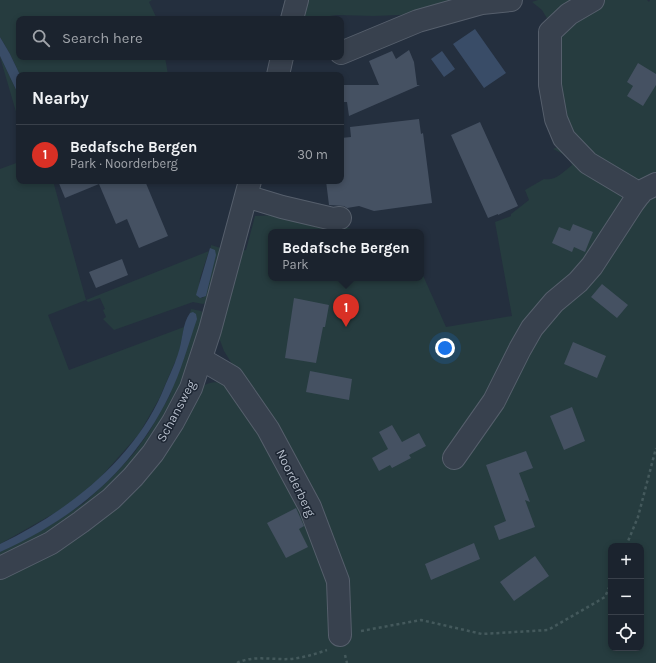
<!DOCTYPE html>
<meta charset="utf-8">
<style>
:root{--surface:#1b232e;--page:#282f3a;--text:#f1f3f6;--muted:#a0a4aa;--line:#39404a;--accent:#d93025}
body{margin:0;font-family:Karla,sans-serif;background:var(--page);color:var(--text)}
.controls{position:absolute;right:12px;bottom:12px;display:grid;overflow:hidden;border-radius:8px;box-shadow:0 2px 6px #0003}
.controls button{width:36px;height:36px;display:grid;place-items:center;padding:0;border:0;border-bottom:1px solid var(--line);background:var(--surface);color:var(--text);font:20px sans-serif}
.you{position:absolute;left:445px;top:348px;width:14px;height:14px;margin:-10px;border:3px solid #fff;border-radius:50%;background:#1a73e8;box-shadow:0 0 0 6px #1a73e833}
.badge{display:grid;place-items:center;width:26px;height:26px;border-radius:50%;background:var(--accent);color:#fff;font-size:13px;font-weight:700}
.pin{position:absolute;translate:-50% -33px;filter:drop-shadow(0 1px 2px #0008)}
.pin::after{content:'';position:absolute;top:21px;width:14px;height:12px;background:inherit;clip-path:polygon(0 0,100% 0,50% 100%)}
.popup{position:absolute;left:268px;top:229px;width:156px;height:52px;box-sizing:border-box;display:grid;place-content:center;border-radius:8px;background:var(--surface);filter:drop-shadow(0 1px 3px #0005);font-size:13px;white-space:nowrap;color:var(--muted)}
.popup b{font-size:15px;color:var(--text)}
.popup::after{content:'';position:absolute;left:50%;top:100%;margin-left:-8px;border:8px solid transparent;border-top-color:var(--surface)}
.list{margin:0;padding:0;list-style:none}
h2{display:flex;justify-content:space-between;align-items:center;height:52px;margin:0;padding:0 16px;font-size:17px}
h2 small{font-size:13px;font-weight:400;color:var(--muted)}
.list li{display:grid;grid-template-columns:26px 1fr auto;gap:12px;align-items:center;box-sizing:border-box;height:60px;padding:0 16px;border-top:1px solid var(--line)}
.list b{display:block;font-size:15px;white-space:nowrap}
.list p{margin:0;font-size:13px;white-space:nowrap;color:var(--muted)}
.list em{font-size:13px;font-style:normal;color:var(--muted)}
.icon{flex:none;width:22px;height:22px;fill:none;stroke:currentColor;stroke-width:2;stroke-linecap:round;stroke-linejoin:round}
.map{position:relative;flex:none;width:656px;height:663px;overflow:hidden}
.search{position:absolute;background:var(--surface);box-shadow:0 2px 6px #0003;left:16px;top:16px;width:328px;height:44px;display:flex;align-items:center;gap:10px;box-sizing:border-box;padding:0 14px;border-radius:8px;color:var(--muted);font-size:15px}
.panel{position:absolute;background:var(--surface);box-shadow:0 2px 6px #0003;left:16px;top:72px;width:328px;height:112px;border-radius:8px}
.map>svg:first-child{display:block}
.green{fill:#263c3f;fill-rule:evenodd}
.water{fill:#394c67}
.building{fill:#455162}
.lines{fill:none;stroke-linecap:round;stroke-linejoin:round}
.minor-casing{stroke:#565f6c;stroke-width:24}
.path{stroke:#44595c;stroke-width:2.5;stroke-dasharray:3 3;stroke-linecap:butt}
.minor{stroke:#38414e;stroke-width:22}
.labels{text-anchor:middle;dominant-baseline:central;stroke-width:3;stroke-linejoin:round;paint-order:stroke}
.street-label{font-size:13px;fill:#b4bcc9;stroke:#1d2633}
</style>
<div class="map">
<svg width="656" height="663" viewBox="0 0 656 663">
<rect width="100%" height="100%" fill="#242f3e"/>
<path class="green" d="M0,0H152L149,2L157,19H19V57H165L168,75H20L10,54L0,37Z
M305,0H460L423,14L374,16L336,15L324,17L323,19H300Z
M538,0H588L548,20L542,10L532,2Z
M598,0H647L649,2L650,0H656V663H0V576L49,554L201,387C209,382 216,381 225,384L237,372L224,351L218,335L239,251L246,250L255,216L278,215L295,210L360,232H271V278H421V271L446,327L512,316L495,222L511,216V214L529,200L525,190L544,179C556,181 563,172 572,165C570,157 560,152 553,149L562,145L563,130L555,40ZM611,546H641V648H611Z
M0,56L19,96V122L0,57Z
M19,162V181H53L86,300L209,251L200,278L198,297L203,298L211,245L224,249L207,302L203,304L193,302L114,330L103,319L106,317L103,310L105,309L100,298L88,302L86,300L48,315L69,370L184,327L179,353L159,399L139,434L100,478L67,506L0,544V169Z
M191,309L201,311L206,316L177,395L135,463L73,519L0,560V552L47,527L84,503L114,475L134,453L149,432L170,395Z"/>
<path class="water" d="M475,29L506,73L484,88L453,44Z
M0,37L10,54L20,75L19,96L0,56Z
M442,51L455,69L444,77L431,59Z
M210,248L215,250L216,255L206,296L200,298L196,295Z
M193,312L196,314L197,319C188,345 181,372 169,396C132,471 75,518 0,552V544C65,513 133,461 162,393C167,380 174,367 178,354C183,340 182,324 190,313Z"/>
<path class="building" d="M409,50L414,62L417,85H420L349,116L347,102H341V85H379L369,61L392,51L396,59Z
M638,63L656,74V85L643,106L627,96L633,86L627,82Z
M419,119L421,134L423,133L432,203L374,211L359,206L347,208L344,206L329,205L326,181H341V138L351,137L350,127Z
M480,122L518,206L498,215V214L488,218L451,135Z
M58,181H145L168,236L139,248L127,219L116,224L99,184L65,198Z
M573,224L593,232L585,252L574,247L572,252L552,243L559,227L570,231Z
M122,259L128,275L96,288L89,272Z
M602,284L628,305L617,318L591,297Z
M294,298L329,305L325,327H323L316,363L285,358Z
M573,342L606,356L597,378L564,364Z
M310,371L352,379L349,400L306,392Z
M572,407L585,441L564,450L550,416Z
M392,425L402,442L419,433L426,446L409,455L411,458L392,468L390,465L379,471L372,458L388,449L379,432Z
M526,451L533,468L519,473L530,502L525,500L535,527L499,540L494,526L506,521L486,465Z
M296,508L304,526L299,529L308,547L286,558L267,523Z
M474,543L480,559L431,580L425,564Z
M535,556L549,576L514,601L500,582Z"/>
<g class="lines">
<defs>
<path id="minor" d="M593,0L569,14L550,32V85L556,119L564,138L588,163L640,194
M292,19L297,0
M341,53L418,21L482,3L511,0
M278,75L282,57
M246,196L282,207L333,219L340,218
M200,361L208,363L232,377L268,429L310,507L338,581L340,635
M454,458L494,401L520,349L532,328L554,302L578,282L592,266L633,203L642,191L656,184
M0,568L51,543L81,522L111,499L133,477L153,453L173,422L191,388L210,330L250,181"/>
</defs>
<use href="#minor" class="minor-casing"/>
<path class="path" d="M626,546L638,517L656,448
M361,631L421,620L482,634L548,630L605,597L611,583
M345,655L347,663
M237,663C253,655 273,660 290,659C303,658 315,654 327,650"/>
<use href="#minor" class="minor"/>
</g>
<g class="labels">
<g class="street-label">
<text transform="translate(176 411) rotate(-62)">Schansweg</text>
<text transform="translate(296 483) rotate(64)">Noorderberg</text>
</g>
</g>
</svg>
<div class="controls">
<button>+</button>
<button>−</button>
<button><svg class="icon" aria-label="locate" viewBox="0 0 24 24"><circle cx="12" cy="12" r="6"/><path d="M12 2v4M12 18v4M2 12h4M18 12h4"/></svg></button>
</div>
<div class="you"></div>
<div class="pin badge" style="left:346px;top:327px">1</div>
<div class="popup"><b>Bedafsche Bergen</b>Park</div>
<div class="search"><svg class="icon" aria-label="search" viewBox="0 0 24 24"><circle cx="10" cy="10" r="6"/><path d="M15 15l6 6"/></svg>Search here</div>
<section class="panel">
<h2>Nearby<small></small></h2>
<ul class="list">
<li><span class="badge">1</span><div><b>Bedafsche Bergen</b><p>Park · Noorderberg</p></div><em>30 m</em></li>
</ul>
</section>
</div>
